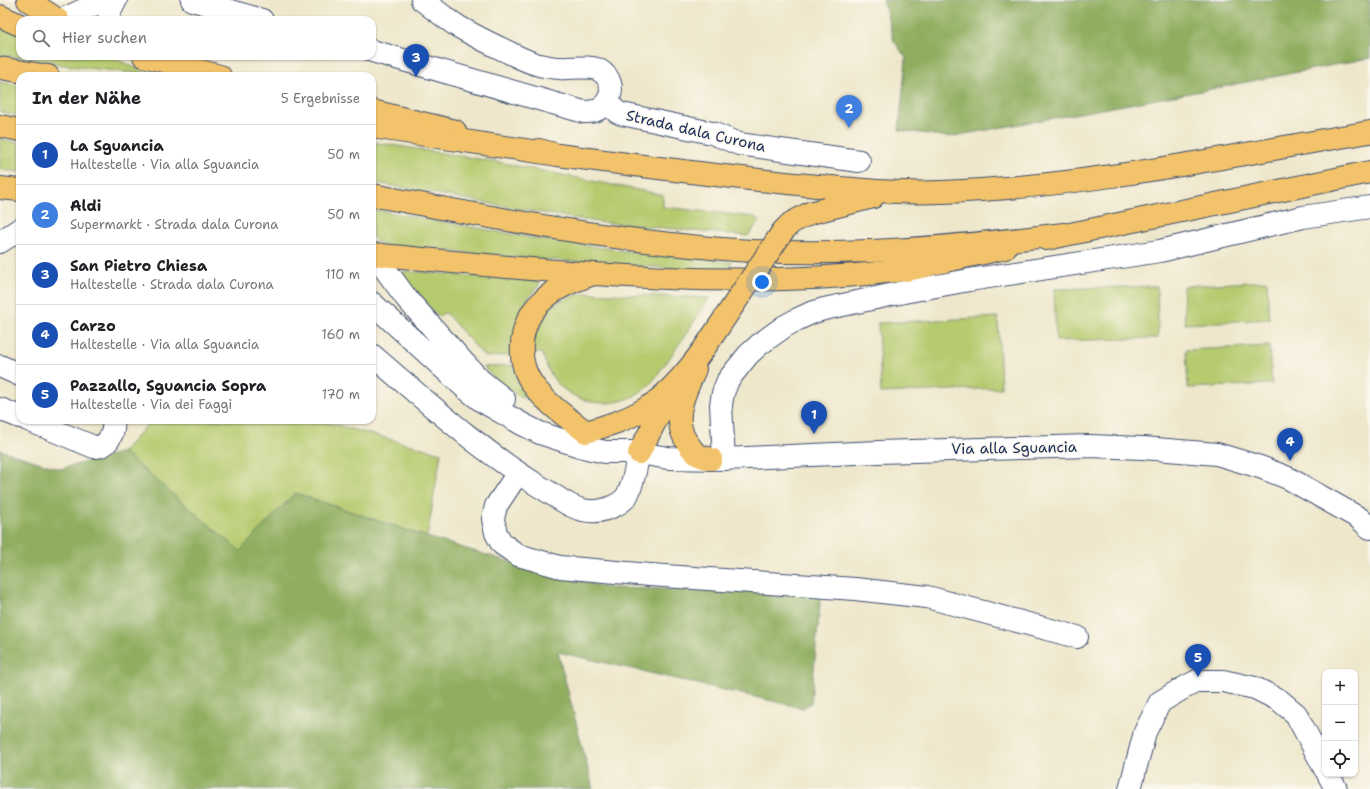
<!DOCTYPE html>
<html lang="de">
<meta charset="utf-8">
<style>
:root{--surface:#fff;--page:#f6f6f6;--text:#202124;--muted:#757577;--line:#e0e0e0;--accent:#db2777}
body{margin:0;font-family:"Shantell Sans",sans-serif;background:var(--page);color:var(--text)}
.controls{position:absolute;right:12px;bottom:12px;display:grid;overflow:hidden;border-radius:8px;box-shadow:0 1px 3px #0004}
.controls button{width:36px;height:36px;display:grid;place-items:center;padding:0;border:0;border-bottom:1px solid var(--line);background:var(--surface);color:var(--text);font:20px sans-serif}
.you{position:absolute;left:762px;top:282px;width:14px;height:14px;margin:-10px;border:3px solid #fff;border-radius:50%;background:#1a73e8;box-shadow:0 0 0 6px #1a73e833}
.badge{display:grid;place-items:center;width:26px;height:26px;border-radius:50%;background:var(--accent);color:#fff;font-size:13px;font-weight:700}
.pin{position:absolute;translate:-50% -33px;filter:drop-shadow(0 1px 2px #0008)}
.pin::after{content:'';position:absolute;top:21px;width:14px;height:12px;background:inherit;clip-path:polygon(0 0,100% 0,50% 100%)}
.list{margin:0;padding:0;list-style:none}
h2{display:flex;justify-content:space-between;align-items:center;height:52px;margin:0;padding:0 16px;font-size:17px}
h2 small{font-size:13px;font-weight:400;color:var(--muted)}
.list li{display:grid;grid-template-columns:26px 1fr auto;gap:12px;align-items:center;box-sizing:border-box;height:60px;padding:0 16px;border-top:1px solid var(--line)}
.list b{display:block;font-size:15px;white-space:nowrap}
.list p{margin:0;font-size:13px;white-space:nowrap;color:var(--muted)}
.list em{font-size:13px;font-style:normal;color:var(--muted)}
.icon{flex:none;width:22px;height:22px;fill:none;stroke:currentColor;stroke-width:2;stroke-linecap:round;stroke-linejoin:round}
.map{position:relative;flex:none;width:1370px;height:789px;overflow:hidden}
.search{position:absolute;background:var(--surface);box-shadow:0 1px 3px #0004;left:16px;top:16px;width:360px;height:44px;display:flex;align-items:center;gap:10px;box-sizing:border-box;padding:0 14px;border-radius:12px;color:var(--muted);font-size:15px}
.panel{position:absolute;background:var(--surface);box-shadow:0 1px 3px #0004;left:16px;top:72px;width:360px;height:352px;border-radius:12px}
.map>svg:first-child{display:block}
.green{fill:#b6ca6e;stroke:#687c66}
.forest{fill:#90ae61;stroke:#566e60}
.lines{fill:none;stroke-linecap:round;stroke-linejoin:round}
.minor-casing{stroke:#3b4b6e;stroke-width:24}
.major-casing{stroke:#3b4b6e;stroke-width:24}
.highway-casing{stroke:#3b4b6e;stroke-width:24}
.minor{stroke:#fff;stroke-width:22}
.major{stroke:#f2c36a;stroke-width:22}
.highway{stroke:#f2c36a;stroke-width:22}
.major-bridge-casing{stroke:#3b4b6e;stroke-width:24;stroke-linecap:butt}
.major-bridge{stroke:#f2c36a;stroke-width:22}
.labels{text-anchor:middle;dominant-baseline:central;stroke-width:3;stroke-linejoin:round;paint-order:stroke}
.street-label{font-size:15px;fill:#1b2f5e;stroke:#fbf7ec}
</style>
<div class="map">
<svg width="1370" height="789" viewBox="0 0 1370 789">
<rect width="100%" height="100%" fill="#fbf7ec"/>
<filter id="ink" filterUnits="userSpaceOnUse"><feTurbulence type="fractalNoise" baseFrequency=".025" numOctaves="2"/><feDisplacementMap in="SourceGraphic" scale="8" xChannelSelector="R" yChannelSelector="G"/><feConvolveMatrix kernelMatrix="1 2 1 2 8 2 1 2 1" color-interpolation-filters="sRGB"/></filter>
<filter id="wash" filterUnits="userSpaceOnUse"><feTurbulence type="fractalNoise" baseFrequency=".012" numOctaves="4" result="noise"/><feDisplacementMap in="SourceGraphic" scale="16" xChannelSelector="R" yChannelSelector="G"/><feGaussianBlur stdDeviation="0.9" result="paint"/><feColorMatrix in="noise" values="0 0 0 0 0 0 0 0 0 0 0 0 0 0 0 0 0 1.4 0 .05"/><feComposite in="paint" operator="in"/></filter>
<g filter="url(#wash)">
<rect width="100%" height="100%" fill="#eee7cb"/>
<path class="green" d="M0,24L20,33V56H108L143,71V74L78,67L0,55Z
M0,82L20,85V116L0,112Z
M0,139L20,143V172L0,170Z
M372,142L492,161L663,195V207L755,217L759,221L748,236L597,222L519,209L372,182Z
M372,209L538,239L627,251L732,262L725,272L537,259L386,246L380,243L372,237Z
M407,271L537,281L539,283V285L528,298L519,315L512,355L486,357L483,355L445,312L439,317L403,279L401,274L404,272Z
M1267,281L1269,319L1185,324L1183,286Z
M1157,286L1158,338L1056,341L1054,289Z
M586,293L709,298C694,322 679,345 663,367C658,373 654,381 648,386C631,403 601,408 579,398C557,388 549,376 542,353H532C532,317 551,299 586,293Z
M998,317L1001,388L881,393L878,323Z
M1269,346L1272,384L1188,388L1186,350Z
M513,365L518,382L525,395L524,398C512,395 491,377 484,367Z
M151,420H318L441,453L427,537L295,493L240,552L123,452Z"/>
<path class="forest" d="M883,0H1370V58L1201,91L949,137L899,130L906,58L894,41Z
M0,450L60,469L123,452L240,551L295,493L427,537L520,565L608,588L821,592L811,703L803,708L558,652L593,789H0Z"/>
</g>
<g filter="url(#ink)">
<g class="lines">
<defs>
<path id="minor" d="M192,0L262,20
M62,20L104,0
M109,20L110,11L116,0
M372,51L584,112C609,114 622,84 599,70C590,65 570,69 560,68C553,68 546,66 539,65C528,62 518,57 508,52C491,44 475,36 459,27C446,19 434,9 422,0
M607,102L617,112L622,114L712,133L739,144L859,161
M0,242L20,229
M372,254L385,269L407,299L466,365L481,381L504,399
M372,303L464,387L482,401L522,424L540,433L583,447L605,452H634L668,458L724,459L878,452L1089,446L1143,448L1217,454L1260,467L1288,478L1359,518L1370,528
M372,355C428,403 483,453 547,491C560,499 575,511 591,511C602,512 619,506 626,497C632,489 637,463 639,453
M0,366L20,375
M0,409L20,417
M28,420L94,447C108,448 115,432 113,420
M724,459L721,405L723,393L728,380L748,355L760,344L785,326L798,319L811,313L824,309L904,292L969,280L1160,251L1303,217L1370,207
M518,473L496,506L493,519L496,533L502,544L518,555L560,567L650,575L855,589L927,597L1077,637
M1328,774L1336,789
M1130,789L1145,732L1160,702L1180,690L1197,681H1223L1255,688L1279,700L1296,714L1325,769"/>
<path id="major" d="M28,0L58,20
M0,16L20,25
M144,56L220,76
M372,111L455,131
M539,150L558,155C641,166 724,177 807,185C852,189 897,194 942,192C1087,187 1228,156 1370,132
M0,188L20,190
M810,213L873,197
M1046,239L1370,172
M372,254C550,271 733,293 911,269C921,267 932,264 942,262C963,257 984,253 1005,248
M591,275C574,281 555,288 542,301C519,322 515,360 533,385C547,404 568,418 586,432C606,426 626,420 643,410C669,396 696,361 712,337
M695,369C686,391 672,415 685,439C688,444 692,450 697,454C700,456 707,458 711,459
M639,453L669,395"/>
<path id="highway" d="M0,68L48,76
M0,126L20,130
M372,127L558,155
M372,195C493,218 613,241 736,250C845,257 955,247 1064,234"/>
</defs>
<use href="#minor" class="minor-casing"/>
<use href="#major" class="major-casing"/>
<use href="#highway" class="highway-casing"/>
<use href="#minor" class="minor"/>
<use href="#major" class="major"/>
<use href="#highway" class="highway"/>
<defs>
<path id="major-bridge" d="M712,337L783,231L791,223L810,213"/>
</defs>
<use href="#major-bridge" class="major-bridge-casing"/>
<use href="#major-bridge" class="major-bridge"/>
</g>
</g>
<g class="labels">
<g class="street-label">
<text transform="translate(696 131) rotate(13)">Strada dala Curona</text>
<text transform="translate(1014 448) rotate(-1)">Via alla Sguancia</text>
</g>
</g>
</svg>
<div class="controls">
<button>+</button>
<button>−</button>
<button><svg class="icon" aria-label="locate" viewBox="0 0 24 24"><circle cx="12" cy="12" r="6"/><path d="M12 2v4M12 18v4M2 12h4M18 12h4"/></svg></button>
</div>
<div class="you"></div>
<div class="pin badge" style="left:814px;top:434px;background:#1a4fb4">1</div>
<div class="pin badge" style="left:849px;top:128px;background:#3f7fe0">2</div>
<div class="pin badge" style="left:416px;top:77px;background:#1a4fb4">3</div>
<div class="pin badge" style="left:1290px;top:461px;background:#1a4fb4">4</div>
<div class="pin badge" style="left:1198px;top:677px;background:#1a4fb4">5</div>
<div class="search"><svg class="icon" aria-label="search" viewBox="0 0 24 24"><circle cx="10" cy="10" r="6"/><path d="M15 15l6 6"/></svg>Hier suchen</div>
<section class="panel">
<h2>In der Nähe<small>5 Ergebnisse</small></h2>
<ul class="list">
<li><span class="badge" style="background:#1a4fb4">1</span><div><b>La Sguancia</b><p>Haltestelle · Via alla Sguancia</p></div><em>50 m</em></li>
<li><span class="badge" style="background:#3f7fe0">2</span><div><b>Aldi</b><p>Supermarkt · Strada dala Curona</p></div><em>50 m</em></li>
<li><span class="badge" style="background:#1a4fb4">3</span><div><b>San Pietro Chiesa</b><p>Haltestelle · Strada dala Curona</p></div><em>110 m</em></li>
<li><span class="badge" style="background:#1a4fb4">4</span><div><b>Carzo</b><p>Haltestelle · Via alla Sguancia</p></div><em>160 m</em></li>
<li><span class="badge" style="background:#1a4fb4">5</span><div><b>Pazzallo, Sguancia Sopra</b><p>Haltestelle · Via dei Faggi</p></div><em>170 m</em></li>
</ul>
</section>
</div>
